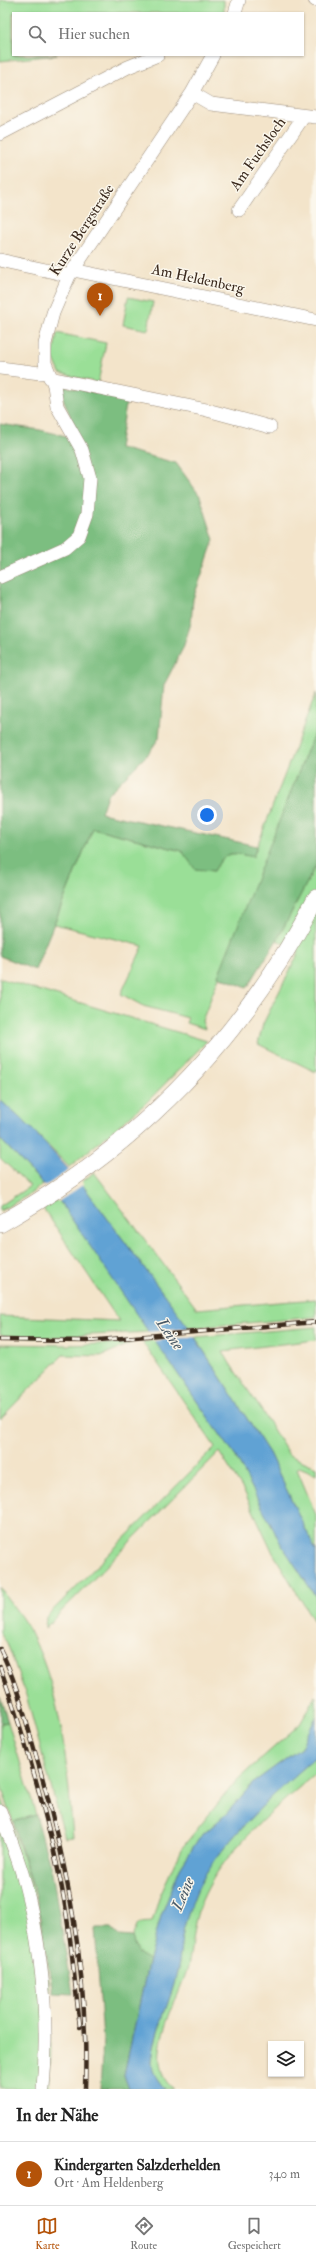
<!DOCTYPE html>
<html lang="de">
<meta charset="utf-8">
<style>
:root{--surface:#fff;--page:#f2f2f2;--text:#222;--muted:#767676;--line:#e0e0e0;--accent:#b45309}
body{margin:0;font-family:"IM FELL Double Pica",serif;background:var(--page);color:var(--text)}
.controls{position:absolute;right:12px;bottom:12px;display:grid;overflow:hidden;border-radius:0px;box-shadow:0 1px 3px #0004}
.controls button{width:36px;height:36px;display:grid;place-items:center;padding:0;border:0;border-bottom:1px solid var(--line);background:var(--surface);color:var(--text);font:20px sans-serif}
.you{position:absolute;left:207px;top:815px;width:14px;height:14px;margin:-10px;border:3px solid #fff;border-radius:50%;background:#1a73e8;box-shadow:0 0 0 6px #1a73e833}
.badge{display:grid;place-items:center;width:26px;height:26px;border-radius:50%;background:var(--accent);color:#fff;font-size:13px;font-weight:700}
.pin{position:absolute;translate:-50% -33px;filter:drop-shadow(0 1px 2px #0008)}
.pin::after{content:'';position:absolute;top:21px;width:14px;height:12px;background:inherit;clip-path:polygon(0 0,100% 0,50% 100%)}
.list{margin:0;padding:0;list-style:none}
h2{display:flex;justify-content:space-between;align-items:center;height:52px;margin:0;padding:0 16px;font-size:17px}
h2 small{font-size:13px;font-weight:400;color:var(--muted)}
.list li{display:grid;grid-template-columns:26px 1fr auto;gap:12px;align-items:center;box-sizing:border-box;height:64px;padding:0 16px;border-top:1px solid var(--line)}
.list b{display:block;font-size:15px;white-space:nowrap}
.list p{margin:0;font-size:13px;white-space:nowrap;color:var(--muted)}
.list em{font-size:13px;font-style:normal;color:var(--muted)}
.icon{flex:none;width:22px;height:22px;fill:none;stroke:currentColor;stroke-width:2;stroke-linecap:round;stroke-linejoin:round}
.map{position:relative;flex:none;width:316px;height:2089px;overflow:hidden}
.search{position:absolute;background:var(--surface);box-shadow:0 1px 3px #0004;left:12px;right:12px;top:12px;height:44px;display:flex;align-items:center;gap:10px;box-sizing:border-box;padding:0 14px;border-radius:0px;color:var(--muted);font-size:15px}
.sheet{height:116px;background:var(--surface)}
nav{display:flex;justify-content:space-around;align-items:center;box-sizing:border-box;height:56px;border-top:1px solid var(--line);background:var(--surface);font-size:11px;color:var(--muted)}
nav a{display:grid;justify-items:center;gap:2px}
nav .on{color:var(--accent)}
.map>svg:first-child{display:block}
.green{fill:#9adf97;stroke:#6a845a}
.forest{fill:#7bbe80;stroke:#5b744f}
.water{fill:#61a2d4;stroke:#4e6679}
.pier{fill:#f3e4ca}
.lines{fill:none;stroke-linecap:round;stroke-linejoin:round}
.minor-casing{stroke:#978774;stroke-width:14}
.major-casing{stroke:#978774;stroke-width:18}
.minor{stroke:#fff;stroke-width:13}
.major{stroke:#fff;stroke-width:17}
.rail-casing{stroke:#3b2a1e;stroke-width:4.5}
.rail{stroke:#fbf7ec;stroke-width:3;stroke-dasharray:9;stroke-linecap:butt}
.labels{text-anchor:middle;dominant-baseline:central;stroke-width:3;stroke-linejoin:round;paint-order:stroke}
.street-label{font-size:15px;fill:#3b2a1e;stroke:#fbf7ec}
.water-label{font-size:16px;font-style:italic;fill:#4a5a67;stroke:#fbf7ec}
</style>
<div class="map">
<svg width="316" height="2089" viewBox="0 0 316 2089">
<rect width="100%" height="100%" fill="#fbf7ec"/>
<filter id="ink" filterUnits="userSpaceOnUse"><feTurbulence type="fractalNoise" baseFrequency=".025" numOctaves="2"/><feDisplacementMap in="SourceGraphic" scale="8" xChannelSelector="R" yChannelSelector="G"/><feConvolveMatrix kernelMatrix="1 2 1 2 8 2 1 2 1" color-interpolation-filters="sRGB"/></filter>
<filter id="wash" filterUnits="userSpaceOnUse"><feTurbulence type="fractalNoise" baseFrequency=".012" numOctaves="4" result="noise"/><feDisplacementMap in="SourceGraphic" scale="16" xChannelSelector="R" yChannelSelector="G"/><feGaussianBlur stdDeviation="0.9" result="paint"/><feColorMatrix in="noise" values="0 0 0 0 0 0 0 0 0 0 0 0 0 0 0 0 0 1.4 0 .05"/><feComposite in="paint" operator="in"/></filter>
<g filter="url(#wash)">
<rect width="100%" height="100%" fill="#f3e4ca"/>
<path class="green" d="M0,0H224V13H13V55H57L0,61Z
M128,297L153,302L148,330L123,325Z
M57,333L106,343L98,383L60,373L53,357Z
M316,693V728L202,1021L205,1029L186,1023L188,1018L143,1006L121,994L143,946L54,924L93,828L182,851L196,869L214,871C226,850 230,852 253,857Z
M316,865V1072L258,1044L263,1024L299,952L277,940Z
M0,978L8,981L207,1041L146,1103L69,1167L30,1127L0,1100Z
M0,1139L43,1184L30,1194L0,1211V1206L30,1186L0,1158Z
M94,1172L197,1309L316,1299V1317L189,1328L81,1183Z
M58,1199L149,1332L33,1338L0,1335V1316L119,1321L43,1208Z
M316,1327V1340L223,1351L229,1362L260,1408L289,1455L316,1467V1474L299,1467L297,1469L316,1515V1551L269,1453L195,1337Z
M154,1340L236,1457L281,1543L316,1597V1625L273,1553L244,1491L219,1452L45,1628L46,1617L215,1447L143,1342Z
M131,1343L101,1356L63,1355L0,1419V1344L68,1345Z
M0,1588C10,1603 23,1617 31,1633C63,1697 67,1767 73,1837L65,1838L26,1695L7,1643L0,1632Z
M316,1696V1717L301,1748L254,1782L226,1814L199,1838L180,1868L161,1916L149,1960L137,1955L132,1937L138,1923L152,1922L160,1895L181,1849L237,1780L300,1724Z
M8,1722L36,1815L13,1822L0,1782V1723Z
M316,1757V1773C281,1803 242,1835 216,1874C209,1885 200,1902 197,1915C192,1931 192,1949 188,1966C180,1998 138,2062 174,2089H165C159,2082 151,2072 152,2062C154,2031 171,2002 177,1972C181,1957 180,1942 184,1927C189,1911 196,1890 204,1876C233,1831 276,1792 316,1757Z
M0,1793C9,1820 21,1847 28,1874C47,1944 55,2017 49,2089H0Z"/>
<path class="forest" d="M58,385L127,399L119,448L176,463L200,496L214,540L193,599L191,623L183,648L164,685L159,738L148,754L107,795L101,813L257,846L253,857C230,852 226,850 214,871L195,869L182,851L93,828L35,970L0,956V424L40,430L79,439Z
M316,728V865L277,940L247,988L218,976Z
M0,1697L8,1722L0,1723Z
M36,1815L52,1873L73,1994L53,1993L37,1900L13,1822Z
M95,1928H111L119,1936L132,1937L137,1953L149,1960L124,2075L129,2089H100L103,2039Z"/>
<path class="water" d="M0,1100L30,1127L81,1183L189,1328L269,1453L316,1551V1597L281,1544L236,1457L154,1340L58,1199L0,1139Z
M316,1717V1757C276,1792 233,1831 204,1876C196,1890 189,1911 184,1927C180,1942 181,1957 177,1972C171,2002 154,2031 152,2062C151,2072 159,2082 165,2089H129L124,2075L149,1960L161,1916L180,1868L199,1838L226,1814L254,1782L301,1748Z"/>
<path class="pier" d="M72,1168L84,1184L58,1202L44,1187Z
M191,1328L197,1337L152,1341L147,1332Z"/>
</g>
<g filter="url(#ink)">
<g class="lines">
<defs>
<path id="minor" d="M315,0H316
M235,13L239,0
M192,93L211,104L316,117
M0,134L128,67L158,55
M239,210L304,116
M0,260C23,266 46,269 69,276
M73,270L316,320
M0,368L40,373L48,372
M50,378L207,410L270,427
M0,577L65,548L79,536L87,514L90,478L82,450L57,406L54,385L45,363V344L53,313L69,276L192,93L213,55
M0,1811C8,1834 18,1857 24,1880C42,1948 49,2019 43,2089"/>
<path id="major" d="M0,1224C139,1146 243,1039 316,898"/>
</defs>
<use href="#minor" class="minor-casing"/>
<use href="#major" class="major-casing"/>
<use href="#minor" class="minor"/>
<use href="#major" class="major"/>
<defs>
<path id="rail" d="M0,1340L87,1341L316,1322
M0,1649C16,1680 25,1718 35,1752C67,1862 89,1974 85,2089
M0,1667C24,1735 44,1804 59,1874C70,1924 74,1976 80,2027"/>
</defs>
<use href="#rail" class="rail-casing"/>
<use href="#rail" class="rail"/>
</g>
</g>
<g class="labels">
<g class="street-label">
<text transform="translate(258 154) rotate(-55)">Am Fuchsloch</text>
<text transform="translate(82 230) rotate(-57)">Kurze Bergstraße</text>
<text transform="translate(198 279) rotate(12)">Am Heldenberg</text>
</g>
<g class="water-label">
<text transform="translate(170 1334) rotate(55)">Leine</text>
<text transform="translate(183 1894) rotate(-67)">Leine</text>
</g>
</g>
</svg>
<div class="controls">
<button><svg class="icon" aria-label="layers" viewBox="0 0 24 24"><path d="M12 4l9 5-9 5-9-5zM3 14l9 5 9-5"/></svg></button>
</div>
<div class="you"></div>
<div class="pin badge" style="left:100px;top:316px">1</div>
<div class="search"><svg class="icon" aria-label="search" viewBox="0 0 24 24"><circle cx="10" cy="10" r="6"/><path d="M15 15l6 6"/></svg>Hier suchen</div>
</div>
<section class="sheet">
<h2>In der Nähe<small></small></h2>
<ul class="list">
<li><span class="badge">1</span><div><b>Kindergarten Salzderhelden</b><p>Ort · Am Heldenberg</p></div><em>340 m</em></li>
</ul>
</section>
<nav>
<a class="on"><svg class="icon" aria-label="map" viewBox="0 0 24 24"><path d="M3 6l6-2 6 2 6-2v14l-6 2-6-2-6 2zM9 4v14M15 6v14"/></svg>Karte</a>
<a><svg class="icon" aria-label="directions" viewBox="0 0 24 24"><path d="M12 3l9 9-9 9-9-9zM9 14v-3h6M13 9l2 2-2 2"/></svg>Route</a>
<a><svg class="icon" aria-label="saved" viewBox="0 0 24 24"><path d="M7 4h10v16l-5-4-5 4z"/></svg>Gespeichert</a>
</nav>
